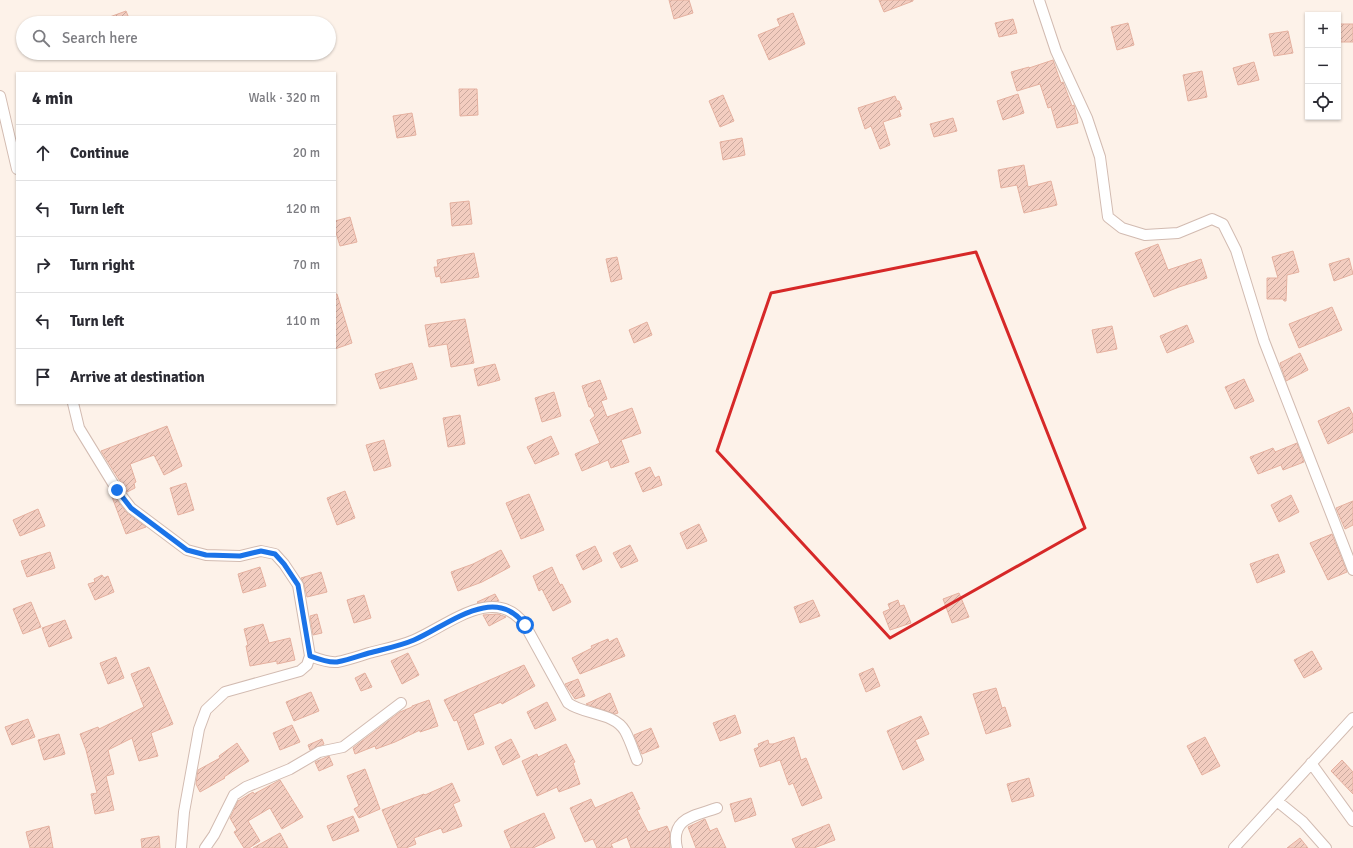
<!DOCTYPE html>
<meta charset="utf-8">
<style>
:root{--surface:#fff;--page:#f7f7f7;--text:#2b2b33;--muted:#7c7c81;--line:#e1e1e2}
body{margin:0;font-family:Signika,sans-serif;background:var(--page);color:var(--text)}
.controls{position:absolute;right:12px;top:12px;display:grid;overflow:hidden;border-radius:0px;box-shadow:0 1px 3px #0004}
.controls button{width:36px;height:36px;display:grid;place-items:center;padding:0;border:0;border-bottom:1px solid var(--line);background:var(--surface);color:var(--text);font:20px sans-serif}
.stop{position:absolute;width:12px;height:12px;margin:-9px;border:3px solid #1a73e8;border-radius:50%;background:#fff}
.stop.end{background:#1a73e8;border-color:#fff;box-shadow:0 1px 4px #0008}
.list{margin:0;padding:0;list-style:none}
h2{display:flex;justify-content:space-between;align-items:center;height:52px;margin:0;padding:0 16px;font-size:17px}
h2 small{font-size:13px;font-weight:400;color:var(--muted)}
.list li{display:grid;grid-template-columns:26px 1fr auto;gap:12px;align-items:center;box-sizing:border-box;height:56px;padding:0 16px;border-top:1px solid var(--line)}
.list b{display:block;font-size:15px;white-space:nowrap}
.list em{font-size:13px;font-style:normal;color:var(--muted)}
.icon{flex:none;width:22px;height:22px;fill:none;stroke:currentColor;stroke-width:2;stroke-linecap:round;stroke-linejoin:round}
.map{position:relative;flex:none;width:1353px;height:848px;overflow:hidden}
.search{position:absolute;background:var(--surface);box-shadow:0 1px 3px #0004;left:16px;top:16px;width:320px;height:44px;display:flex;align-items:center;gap:10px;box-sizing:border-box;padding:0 14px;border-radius:22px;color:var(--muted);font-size:15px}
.panel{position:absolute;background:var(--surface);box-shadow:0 1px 3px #0004;left:16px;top:72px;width:320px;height:332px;border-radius:0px}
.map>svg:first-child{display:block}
.building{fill:url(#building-hatch);stroke:#e5b1a0}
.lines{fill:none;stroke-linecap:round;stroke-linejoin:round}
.minor-casing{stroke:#d2bbb1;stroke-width:12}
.minor{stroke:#fff;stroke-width:10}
.route{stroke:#1a73e8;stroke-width:5}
.marked{fill:none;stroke:#d62828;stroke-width:3;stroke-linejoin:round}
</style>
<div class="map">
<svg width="1353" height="848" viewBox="0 0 1353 848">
<defs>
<pattern id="building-hatch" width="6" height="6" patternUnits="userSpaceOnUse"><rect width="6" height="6" fill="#f3cdc0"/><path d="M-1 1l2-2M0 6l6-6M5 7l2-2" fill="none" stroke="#caa99e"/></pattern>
</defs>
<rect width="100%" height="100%" fill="#fdf2e9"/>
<path class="building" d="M669,0H689L693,13L674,19Z
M879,0H913V1L884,12Z
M126,11L131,23H96V22Z
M793,13L805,44L769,60L758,35L780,26L777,19Z
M1013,19L1017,33L999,37L995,23Z
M1128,23L1134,45L1117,50L1111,27Z
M1338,24H1353V42H1338Z
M1288,31L1293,53L1274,56L1269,34Z
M1053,60L1061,83L1063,82L1072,106L1074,105L1078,123L1057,128L1051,107L1048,108L1040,84L1017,91L1011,72L1029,67V68Z
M1254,62L1259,80L1238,85L1233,68Z
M1202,71L1207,97L1188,101L1183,75Z
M459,89H477L478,115L460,116Z
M1018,94L1024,113L1003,120L997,101Z
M723,95L734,121L720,127L709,101Z
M895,96L897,101H899L902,109L899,110L901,116L883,122L890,145L880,149L871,126L865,129L858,108Z
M412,113L416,135L397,138L393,116Z
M953,118L957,131L934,137L930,124Z
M742,138L745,155L723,160L720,142Z
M1024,165L1028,187L1051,181L1057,205L1024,213L1017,185L1001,188L998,170Z
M469,201L472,224L452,226L450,203Z
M350,217L357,242L340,246L335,229V221Z
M1158,244L1168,270L1201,259L1207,278L1179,287L1154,297L1135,253Z
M1293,251L1299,272L1287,275L1286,301H1284L1283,299H1267V278H1278L1272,257Z
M474,253L479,277L441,283L440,276L436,277L434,267H438L437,260Z
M617,257L622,279L611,282L606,259Z
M1349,258L1353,274L1334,281L1329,264Z
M335,294H337L352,343L335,349Z
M1332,307L1342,330L1299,348L1289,324Z
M465,319L474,363L451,367L447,344L429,347L425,325Z
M647,322L652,335L634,343L629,330Z
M1187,325L1194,342L1167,353L1160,336Z
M1112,326L1117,349L1097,353L1092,330Z
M1300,353L1308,370L1286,381L1280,363Z
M412,363L417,379L380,389L375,374Z
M495,364L500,380L478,386L474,369Z
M1244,379L1254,401L1235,409L1225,387Z
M600,380L607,399L601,401L607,417L632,408L641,433L621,440L629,462L611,468L608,460L582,471L575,454L600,443L590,420L595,416L591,407H589L582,386Z
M554,392L561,416L542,422L535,398Z
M1349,407L1353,415V432L1328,444L1318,421Z
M460,415L465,444L448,447L443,418Z
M167,426L182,466L164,475L154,455L130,464L136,482L134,483L135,488L127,492L101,451Z
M551,436L559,454L535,464L527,447Z
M384,440L391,466L374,471L366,445Z
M1297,443L1304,462L1283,470L1281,465L1258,474L1250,457L1273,448L1275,452Z
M650,467L655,478L659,476L662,485L643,492L635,473Z
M186,483L194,510L178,515L170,488Z
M109,489L126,512L146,527L126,534Z
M345,491L355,518L337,525L327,498Z
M529,494L544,530L521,539L506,503Z
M1291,495L1299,512L1279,522L1271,505Z
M1353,501V525L1345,529L1336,508Z
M38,509L45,526L20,536L13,520Z
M699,524L707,541L687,549L680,533Z
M1332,534L1347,572L1328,580L1310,543Z
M630,545L638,561L621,568L613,553Z
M595,546L602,561L583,570L576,555Z
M501,550L510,567L482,582L458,591L451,572L473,564Z
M50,552L55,568L27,577L21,561Z
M1278,554L1285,572L1257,583L1250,564Z
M260,567L266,586L243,593L238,574Z
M552,567L560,585L562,584L571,602L553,611L542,589L539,591L533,576Z
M321,572L327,592L307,597L304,584L301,578Z
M102,575L104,578L108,576L114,592L95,600L88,584L95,582L94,579Z
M959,593L969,617L952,623L943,599Z
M495,594L499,601L478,603L477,602Z
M364,595L371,618L354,623L347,600Z
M813,600L820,616L800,623L794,607Z
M898,600L900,606L904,605L911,623L890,630L883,612L890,609L888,604Z
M31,602L41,627L23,634L13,609Z
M317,614L322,633L313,635L310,616Z
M498,614L506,617L489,626L483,615Z
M65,620L72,638L49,647L42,628Z
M263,624L269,643L290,638L295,660L277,664V661L250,666L246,646L248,645L244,629Z
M617,638L625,656L580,674L572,658L592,648L591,646L608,639L609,642Z
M1312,651L1322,669L1304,678L1294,660Z
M408,653L419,675L402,684L391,661Z
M116,657L124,678L108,684L100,663Z
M524,665L535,686L502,704L501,702L473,714L484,744L468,750L457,720L454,721L444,700Z
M149,667L173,724L151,733L158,756L139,761L132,738L108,750L114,774L106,776L114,810L95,814L91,794L97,793L86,750L80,734L98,727L99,729L144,707L131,674Z
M873,668L880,686L866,692L859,674Z
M365,673L372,687L361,691L355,678Z
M578,679L585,696L575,699L565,684Z
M996,688L1002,708L1005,707L1011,726L986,734L973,694Z
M311,692L319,711L294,721L286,702Z
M610,693L618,713L615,714L586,704Z
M429,700L438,726L420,732V730L395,742L376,749L375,746L355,754L353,748L400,712L412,707V706Z
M547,702L556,720L535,729L527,712Z
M735,715L741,733L720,741L713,723Z
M921,716L929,734L915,740L924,760L903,770L887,731Z
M28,719L35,737L12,745L5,727Z
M292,725L300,742L280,750L273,733Z
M651,728L659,747L642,754L634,735Z
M59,734L65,754L44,760L38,740Z
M794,737L801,760L806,758L822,798L802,806L793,783L789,785L780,760L760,767L754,749L759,747L758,744L768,740L769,744H773Z
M1205,737L1220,766L1202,775L1187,746Z
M322,739L324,744L310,750L308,745Z
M511,739L520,757L503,765L495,747Z
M237,743L249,761L224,777L225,778L200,792L196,784L198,770L220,758L219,756Z
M566,744L575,762L573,763L580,784L559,792L557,787L537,796L522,761L537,754L538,757Z
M329,756L333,765L319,771L315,762Z
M1342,760L1353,772V794L1331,771Z
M365,769L380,809L359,818L354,809L359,806L347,776Z
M1029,778L1034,796L1012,802L1007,784Z
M280,780L303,817L282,829L270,808L248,821L260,841L249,848H244L234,832L237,830L230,818L238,801L253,792L254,794Z
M452,783L460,801L453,804L462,826L443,833L441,828L414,838L416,844L406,848H398L382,810L424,794L425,795Z
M632,792L640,809L637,810L648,832L667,826L670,833V848H631L627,837L611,844L613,848H597L593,839L585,842L570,808L591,799L595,808Z
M751,798L756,815L735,822L730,804Z
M544,813L555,838L533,848H511L504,831Z
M353,816L359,831L333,841L327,826Z
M705,819L710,831L717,828L726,848H696L688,827Z
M829,824L835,840L814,848H796L792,839Z
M49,826L53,848H30L26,832Z
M280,833L288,848H253Z
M159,836L160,848H142L141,839Z
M1300,838L1308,848H1287Z"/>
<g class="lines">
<defs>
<path id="minor" d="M1039,0L1056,51L1087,118L1100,157L1108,217L1122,228L1145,235L1178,233L1212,219L1223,224L1236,250L1264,341L1353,570
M0,96L17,169
M73,403L79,428L117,490L131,508L187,550L206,555L240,556L261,551L275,554L284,564L298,585L310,656L307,665L300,671L225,692L206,710L199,729L184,812L181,848
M310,656C318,659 328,663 337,662C348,660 359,656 369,653C384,649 400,646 414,640C447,626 495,583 525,625L568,703C584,715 614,712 625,731C630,740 633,750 637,760
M1311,763L1353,821
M1277,801L1303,822L1326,848
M205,848L214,835L234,795L246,787L290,769L319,752L343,747L401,703
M677,848C670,818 694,816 717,808
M1234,848L1353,718"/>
</defs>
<use href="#minor" class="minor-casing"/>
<use href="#minor" class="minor"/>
</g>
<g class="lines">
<path class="route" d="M117,490L131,508L187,550L206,555L240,556L261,551L275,554L284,564L298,585L310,656C318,659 328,663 337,662C348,660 359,656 369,653C384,649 400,646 414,640C447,626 495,583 525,625"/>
</g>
<path class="marked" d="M976,252L1085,528L890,638L717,451L771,293Z"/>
</svg>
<div class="controls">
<button>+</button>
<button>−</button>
<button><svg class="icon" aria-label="locate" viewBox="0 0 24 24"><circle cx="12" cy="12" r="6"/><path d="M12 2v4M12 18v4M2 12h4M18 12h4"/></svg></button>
</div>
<div class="stop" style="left:525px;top:625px"></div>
<div class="stop end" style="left:117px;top:490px"></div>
<div class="search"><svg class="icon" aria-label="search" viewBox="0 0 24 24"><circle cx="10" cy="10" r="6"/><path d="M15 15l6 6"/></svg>Search here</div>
<section class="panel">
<h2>4 min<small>Walk · 320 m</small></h2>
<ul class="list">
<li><svg class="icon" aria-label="ahead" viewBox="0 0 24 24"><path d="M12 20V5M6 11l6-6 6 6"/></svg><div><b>Continue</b></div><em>20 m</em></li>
<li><svg class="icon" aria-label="left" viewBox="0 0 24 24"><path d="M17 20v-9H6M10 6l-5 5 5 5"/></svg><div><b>Turn left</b></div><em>120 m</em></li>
<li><svg class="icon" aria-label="right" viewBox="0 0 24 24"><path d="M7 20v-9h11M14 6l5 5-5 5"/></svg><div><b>Turn right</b></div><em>70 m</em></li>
<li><svg class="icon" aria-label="left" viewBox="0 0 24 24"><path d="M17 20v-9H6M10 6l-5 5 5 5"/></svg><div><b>Turn left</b></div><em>110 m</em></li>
<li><svg class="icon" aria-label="arrive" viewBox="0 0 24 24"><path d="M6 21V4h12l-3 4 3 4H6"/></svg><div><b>Arrive at destination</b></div></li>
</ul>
</section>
</div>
